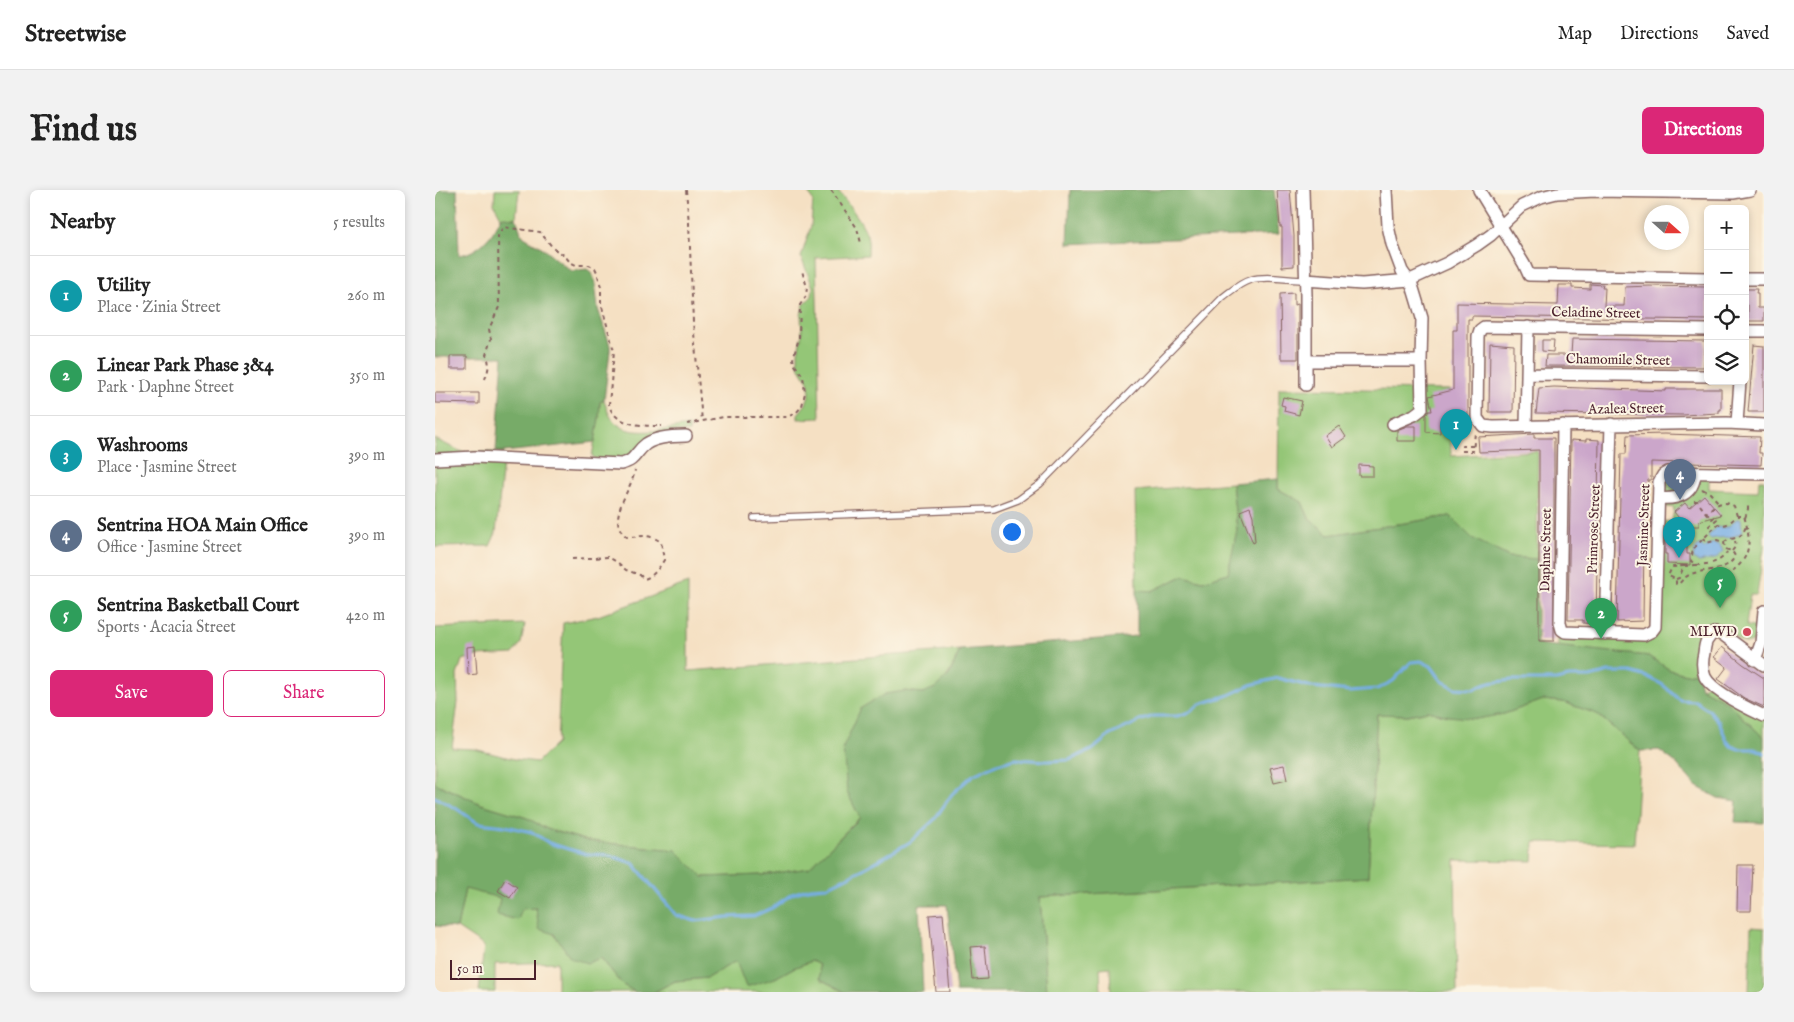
<!DOCTYPE html>
<meta charset="utf-8">
<style>
:root{--surface:#fff;--page:#f2f2f2;--text:#222;--muted:#767676;--line:#e0e0e0;--accent:#db2777}
body{margin:0;font-family:"IM FELL English",serif;background:var(--page);color:var(--text)}
.controls{position:absolute;right:15px;top:15px;display:grid;overflow:hidden;border-radius:8px;box-shadow:0 2px 8px #0003}
.controls button{width:45px;height:45px;display:grid;place-items:center;padding:0;border:0;border-bottom:1px solid var(--line);background:var(--surface);color:var(--text);font:25px sans-serif}
.compass{position:absolute;left:1209px;top:15px;width:45px;height:45px;border-radius:50%;background:var(--surface);box-shadow:0 2px 8px #0003;rotate:111deg}
.scale{position:absolute;left:15px;bottom:12px;width:86px;box-sizing:border-box;padding-left:5px;border:2px solid #4a1f2b;border-top:0;font-size:14px;line-height:18px;white-space:nowrap;color:#4a1f2b;-webkit-text-stroke:4px #fcf5e5;paint-order:stroke}
.you{position:absolute;left:576px;top:341px;width:18px;height:18px;margin:-12px;border:4px solid #fff;border-radius:50%;background:#1a73e8;box-shadow:0 0 0 8px #1a73e833}
.badge{display:grid;place-items:center;width:32px;height:32px;border-radius:50%;background:var(--accent);color:#fff;font-size:16px;font-weight:700}
.pin{position:absolute;translate:-50% -41px;filter:drop-shadow(0 1px 2px #0008)}
.pin::after{content:'';position:absolute;top:26px;width:18px;height:15px;background:inherit;clip-path:polygon(0 0,100% 0,50% 100%)}
.list{margin:0;padding:0;list-style:none}
h2{display:flex;justify-content:space-between;align-items:center;height:65px;margin:0;padding:0 20px;font-size:21px}
h2 small{font-size:16px;font-weight:400;color:var(--muted)}
.list li{display:grid;grid-template-columns:32px 1fr auto;gap:15px;align-items:center;box-sizing:border-box;height:80px;padding:0 20px;border-top:1px solid var(--line)}
.list b{display:block;font-size:19px;white-space:nowrap}
.list p{margin:0;font-size:16px;white-space:nowrap;color:var(--muted)}
.list em{font-size:16px;font-style:normal;color:var(--muted)}
.actions{display:flex;gap:10px;padding:15px 20px}
.actions a{flex:1;padding:11px 0;border:1px solid var(--accent);border-radius:8px;text-align:center;font-size:18px;color:var(--accent)}
.actions .main{background:var(--accent);color:#fff}
.icon{flex:none;width:28px;height:28px;fill:none;stroke:currentColor;stroke-width:2;stroke-linecap:round;stroke-linejoin:round}
.map{position:relative;flex:none;width:1329px;height:802px;overflow:hidden;border-radius:8px}
header{display:flex;align-items:center;gap:30px;box-sizing:border-box;height:70px;padding:0 25px;background:var(--surface);border-bottom:1px solid var(--line)}
header strong{font-size:24px}
nav{display:flex;gap:28px;margin-inline-start:auto;font-size:18px}
.intro{display:flex;align-items:center;justify-content:space-between;box-sizing:border-box;height:120px;padding:0 30px}
h1{margin:0;font-size:35px}
.button{padding:12px 22px;border-radius:8px;background:var(--accent);color:#fff;font-size:18px;font-weight:700}
main{display:flex;gap:30px;padding:0 30px}
aside{flex:1;background:var(--surface);border-radius:8px;box-shadow:0 2px 8px #0003}
.map>svg:first-child{display:block}
.green{fill:#94c677;stroke:#6f7251}
.forest{fill:#77ab68;stroke:#60654a}
.water{fill:#76ade5;stroke:#606688}
.lines{fill:none;stroke-linecap:round;stroke-linejoin:round}
.stream{stroke:#76ade5;stroke-width:3}
.building{fill:#cba6ca}
.lane-casing{stroke:#866360;stroke-width:8}
.street-casing{stroke:#866360;stroke-width:14}
.path{stroke:#866360;stroke-width:2;stroke-dasharray:4 4;stroke-linecap:butt}
.lane{stroke:#fff;stroke-width:5.5}
.street{stroke:#fff;stroke-width:11}
.poi-dot{fill:#d1495b;stroke:#fcf5e5;stroke-width:2}
.labels{text-anchor:middle;dominant-baseline:central;stroke-width:4;stroke-linejoin:round;paint-order:stroke}
.street-label{font-size:14px;fill:#4a1f2b;stroke:#fcf5e5}
.poi-label{font-size:14px;fill:#4a1f2b;stroke:#fcf5e5;text-anchor:end}
</style>
<header>
<strong>Streetwise</strong>
<nav><a>Map</a><a>Directions</a><a>Saved</a></nav>
</header>
<div class="intro"><h1>Find us</h1><a class="button">Directions</a></div>
<main>
<aside>
<h2>Nearby<small>5 results</small></h2>
<ul class="list">
<li><span class="badge" style="background:#0f9aa8">1</span><div><b>Utility</b><p>Place · Zinia Street</p></div><em>260 m</em></li>
<li><span class="badge" style="background:#2e9e5b">2</span><div><b>Linear Park Phase 3&amp;4</b><p>Park · Daphne Street</p></div><em>350 m</em></li>
<li><span class="badge" style="background:#0f9aa8">3</span><div><b>Washrooms</b><p>Place · Jasmine Street</p></div><em>390 m</em></li>
<li><span class="badge" style="background:#5c6f8a">4</span><div><b>Sentrina HOA Main Office</b><p>Office · Jasmine Street</p></div><em>390 m</em></li>
<li><span class="badge" style="background:#2e9e5b">5</span><div><b>Sentrina Basketball Court</b><p>Sports · Acacia Street</p></div><em>420 m</em></li>
</ul>
<div class="actions"><a class="main">Save</a><a>Share</a></div>
</aside>
<div class="map">
<svg width="1329" height="802" viewBox="0 0 1329 802">
<rect width="100%" height="100%" fill="#fcf5e5"/>
<filter id="ink" filterUnits="userSpaceOnUse"><feTurbulence type="fractalNoise" baseFrequency=".02" numOctaves="2"/><feDisplacementMap in="SourceGraphic" scale="10" xChannelSelector="R" yChannelSelector="G"/><feConvolveMatrix kernelMatrix="1 2 1 2 8 2 1 2 1" color-interpolation-filters="sRGB"/></filter>
<filter id="wash" filterUnits="userSpaceOnUse"><feTurbulence type="fractalNoise" baseFrequency=".0096" numOctaves="4" result="noise"/><feDisplacementMap in="SourceGraphic" scale="20" xChannelSelector="R" yChannelSelector="G"/><feGaussianBlur stdDeviation="1.12" result="paint"/><feColorMatrix in="noise" values="0 0 0 0 0 0 0 0 0 0 0 0 0 0 0 0 0 1.4 0 .05"/><feComposite in="paint" operator="in"/></filter>
<g filter="url(#wash)">
<rect width="100%" height="100%" fill="#f5e0c3"/>
<path class="green" d="M60,0H84L81,28L66,27L59,14Z
M371,0H402C412,14 426,28 432,45C434,51 433,59 433,65L381,68L385,228L363,229V224L371,214L375,202L373,191L363,175V162L367,144L366,125L369,114L377,106L378,97L366,67L376,36L378,10Z
M844,198L1015,200L1016,266L1103,261L1102,369L1074,367L1036,348L1015,326L894,345L874,328L867,312L843,299Z
M169,210C172,220 175,230 185,236C200,247 236,238 254,236V242H236L195,268L162,270L157,266L164,228L165,212Z
M0,249L27,262H69L61,343L55,356L0,357Z
M1237,287L1274,288V299L1323,301L1324,290H1329V357L1322,405H1315L1311,436L1320,437L1318,452C1302,459 1297,435 1282,438C1277,439 1272,445 1268,448L1264,445L1260,471L1262,482L1251,484L1235,480L1213,466L1123,457V446L1210,450L1219,446L1223,441L1227,331L1237,332L1239,318L1228,316L1232,289Z
M797,293L802,340L793,383L768,391L748,386L717,401L702,400L700,301Z
M253,393V481L525,460C518,477 508,502 486,503C481,503 475,502 470,501L412,602L425,627L375,678L328,685L268,687L241,660L153,651L112,639L92,628L46,614L0,593V438L90,434L86,453L78,464L43,466L27,470L22,485L23,512L17,558L39,559L79,569L102,572L122,553L128,433L163,426Z
M1274,493L1329,526V548L1292,512L1266,498Z
M1108,510L1128,512L1162,524L1205,561L1199,654L1099,652L1098,671L1020,670L1022,802H676L675,777L665,778L666,802H612L605,707L933,687L942,524L972,525L993,521L1014,526L1069,524Z
M30,698L66,708L62,725L87,718H101L125,752L166,768L188,795L200,802H122V772L60,774V802H44L49,756L22,738Z
M1316,737L1329,738V802H1314Z
M301,771L340,788L358,778L377,771L384,775L385,789L410,802H219L240,791L272,788Z"/>
<path class="forest" d="M0,0H22L24,65C43,63 59,45 66,27L81,28L86,43L89,47L108,58L136,81L152,79L157,83L160,91L163,119L175,155V161L169,210L165,212L164,228L160,252L69,262L61,261L68,167H0Z
M635,0H839L844,44L633,54Z
M843,289V299L867,312L874,328L894,345L1015,326L1037,348L1074,367L1102,369V454L1213,466L1235,480L1251,484L1262,482L1266,498L1292,512L1329,548V633L1300,632L1302,611L1283,608L1261,596L1241,573L1224,560L1205,561L1162,524L1128,512L1108,510L1069,524L1042,529L1014,526L993,521L972,525L942,524L933,687L605,707L612,802H521L512,715H484L488,802H410L385,789L384,775L377,771L358,778L340,788L311,797L301,771L272,788L240,791L219,802H200L188,795L166,768L152,773L136,768L119,744L104,739L101,718L87,719L83,730L62,725L65,708L30,699L22,738L0,736V593L46,614L92,628L112,639L153,651L241,660L268,687L328,685L374,678L425,628L412,602L408,558L426,518L450,504L470,501L488,503L500,498L514,485L525,460L702,446V400L717,401L748,386L768,391L793,383L802,340L797,293Z"/>
<path class="water" d="M1301,329H1306L1307,342C1297,350 1288,346 1276,349L1273,346L1282,337C1292,339 1295,336 1301,329Z
M1280,353L1286,357L1288,362L1280,369L1264,372L1258,369L1260,360L1265,354L1269,359L1275,354Z"/>
<g class="lines">
<path class="stream" d="M0,607L22,619L43,633L70,636L97,642L114,653L133,659L152,664L173,665L198,673L241,725L260,731L293,727L319,726L337,718L357,704L376,698L392,697L428,679L475,652L499,630L517,604L538,585L562,574L581,569L612,571L634,570L657,560L675,545L707,530L719,526H742L755,522L765,514L794,505L815,495L843,488L877,497L915,501L942,499L958,491L976,472L986,471L996,476L1007,491L1020,498L1038,499L1054,493L1077,490H1121L1134,487H1155L1174,482H1196L1215,488L1228,495L1245,510L1260,511L1274,520L1284,532L1292,551L1296,556L1304,559H1321L1329,563"/>
</g>
<g id="blocks">
<path class="building" d="M842,0H855L859,46V76L847,77V37H845Z
M1155,94L1168,95L1167,98H1170L1169,116H1189L1190,97L1214,96L1271,97V101L1273,102V130L1037,126V129H1033V233H1005V243L991,242V225L994,221H997L994,206L1018,200V140H1022V113L1123,115L1124,95H1137V98L1155,99Z
M1310,99H1322L1321,103H1323V118H1329V131H1313V115H1310Z
M859,103V115L863,114V169H846L845,104Z
M1137,149L1271,151L1269,177L1110,176L1111,165H1136Z
M1107,150H1119L1118,162L1107,161Z
M1055,153L1079,155L1078,222H1054Z
M1319,155L1329,156V222H1313Z
M15,166H32V179H15Z
M1119,197L1231,201V199H1286V220H1284V223L1248,225L1101,223L1104,198Z
M0,203H44V214L0,213Z
M848,207L867,211L864,225L849,221L850,216L846,215Z
M904,236L911,247L897,257L890,246Z
M972,236H981V251H962V240Z
M1099,244V248H1119V451H1104V260L1044,262L1043,247Z
M1229,244L1325,247L1324,263H1327L1326,275L1216,272V290H1213L1209,348L1208,431L1182,432L1186,264H1191L1192,245Z
M1151,249L1164,250L1161,434L1148,433V430H1133L1136,250L1151,251Z
M924,275L938,276V286H924Z
M1269,305L1286,325L1264,331V336H1256L1252,331V338L1239,322L1250,313L1254,318Z
M815,317L818,326L820,352L818,353L805,321Z
M1230,341H1252V364H1255V375L1232,374V364H1230Z
M40,456L42,484L33,485L32,457Z
M1287,457L1308,474L1329,488V517L1309,508L1283,489L1292,477L1279,467Z
M849,575L852,590L839,593L835,578Z
M1303,675H1318L1316,721H1302Z
M70,689L82,697L75,708L63,701Z
M508,724L515,802H501L494,725Z
M550,756L553,789L538,790L535,757Z"/>
</g>
</g>
<g filter="url(#ink)">
<use href="#blocks" fill-opacity="0" stroke="#866360" stroke-width="1"/>
<g class="lines">
<defs>
<path id="lane" d="M319,328L559,319L583,310L605,294L788,107C796,101 805,93 815,90C831,85 853,90 870,90"/>
<path id="street" d="M868,0L871,105V195
M951,0L953,36L957,54L967,81L977,95L987,128L986,171
M1044,0L1089,74L1094,85L1273,88
M1310,89H1329
M870,90L927,94L975,90L1012,73L1042,55L1056,45L1087,16L1106,7L1122,3L1160,1L1298,3L1315,0
M1273,140L1049,137L1045,140L1043,146L1042,228L1048,236L1058,237L1292,233L1329,235
M1310,141H1329
M872,171H986L987,219L979,225L958,234
M1092,184L1273,186
M1302,233L1305,191
M1128,235L1125,433L1127,440L1130,442L1209,445L1217,441L1220,437L1224,292L1228,285L1233,282L1329,284
M1091,236L1093,137
M0,269L40,267L186,274C202,270 199,263 211,254C221,247 238,246 251,246
M1224,308C1243,310 1259,304 1260,283
M1170,444L1176,234
M1320,470L1326,453L1329,421
M1329,475L1287,444L1279,443C1271,448 1270,454 1269,463C1267,471 1267,479 1270,487C1277,501 1314,519 1329,526"/>
</defs>
<use href="#lane" class="lane-casing"/>
<use href="#street" class="street-casing"/>
<path class="path" d="M251,0L254,33L258,132L267,231
M396,0L422,38L426,53
M50,189C53,181 56,173 51,165L56,149L54,139L64,117L63,46L68,37L105,42L119,59L129,65L135,72L141,75H154L160,78L162,82L166,97V113L179,161L174,214C178,236 210,236 227,236
M252,234L289,227H352L361,223L367,216L370,203L368,186L360,175L358,169L364,148L365,115L371,106L372,97L367,81
M1038,256H1027V261H1038L1040,243
M1267,299L1275,303L1284,313
M1259,311H1262L1271,323C1280,315 1287,309 1299,316L1302,326
M1271,323L1277,329L1280,326L1282,329L1274,336L1277,339
M1310,328L1313,319V316L1315,315
M1268,348L1272,353L1282,350L1289,352C1299,345 1305,353 1311,336
M1297,361L1301,356L1300,351
M137,369L173,367L182,372L191,380L205,385L209,389C218,387 224,378 229,370L226,352C213,343 207,347 192,347C169,330 197,300 200,280
M1261,375C1273,374 1286,373 1292,362
M1249,376L1261,375L1256,371L1258,359L1283,334C1292,337 1295,332 1302,326H1309C1317,352 1317,371 1289,386L1290,388L1285,389L1284,399
M1241,389L1244,388L1249,376L1237,377L1233,386L1241,389V394H1244C1247,390 1251,386 1256,384C1270,379 1293,382 1300,366L1297,361L1290,359L1289,352"/>
<use href="#lane" class="lane"/>
<use href="#street" class="street"/>
</g>
</g>
<circle class="poi-dot" cx="1312" cy="442" r="5"/>
<g class="labels">
<g class="street-label">
<text transform="translate(1161 123) rotate(1)">Celadine Street</text>
<text transform="translate(1183 170) rotate(1)">Chamomile Street</text>
<text transform="translate(1191 219) rotate(-1)">Azalea Street</text>
<text transform="translate(1209 335) rotate(-88)">Jasmine Street</text>
<text transform="translate(1159 339) rotate(-88)">Primrose Street</text>
<text transform="translate(1111 360) rotate(-89)">Daphne Street</text>
</g>
<g class="poi-label">
<text x="1302" y="442">MLWD</text>
</g>
</g>
</svg>
<div class="controls">
<button>+</button>
<button>−</button>
<button><svg class="icon" aria-label="locate" viewBox="0 0 24 24"><circle cx="12" cy="12" r="6"/><path d="M12 2v4M12 18v4M2 12h4M18 12h4"/></svg></button>
<button><svg class="icon" aria-label="layers" viewBox="0 0 24 24"><path d="M12 4l9 5-9 5-9-5zM3 14l9 5 9-5"/></svg></button>
</div>
<svg class="compass" viewBox="-18 -18 36 36"><path d="M0-13l5 13h-10z" fill="#e53935"/><path d="M0 13l5-13h-10z" fill="#767676"/></svg>
<div class="scale">50 m</div>
<div class="you"></div>
<div class="pin badge" style="left:1021px;top:260px;background:#0f9aa8">1</div>
<div class="pin badge" style="left:1166px;top:449px;background:#2e9e5b">2</div>
<div class="pin badge" style="left:1244px;top:368px;background:#0f9aa8">3</div>
<div class="pin badge" style="left:1245px;top:310px;background:#5c6f8a">4</div>
<div class="pin badge" style="left:1285px;top:418px;background:#2e9e5b">5</div>
</div>
</main>
